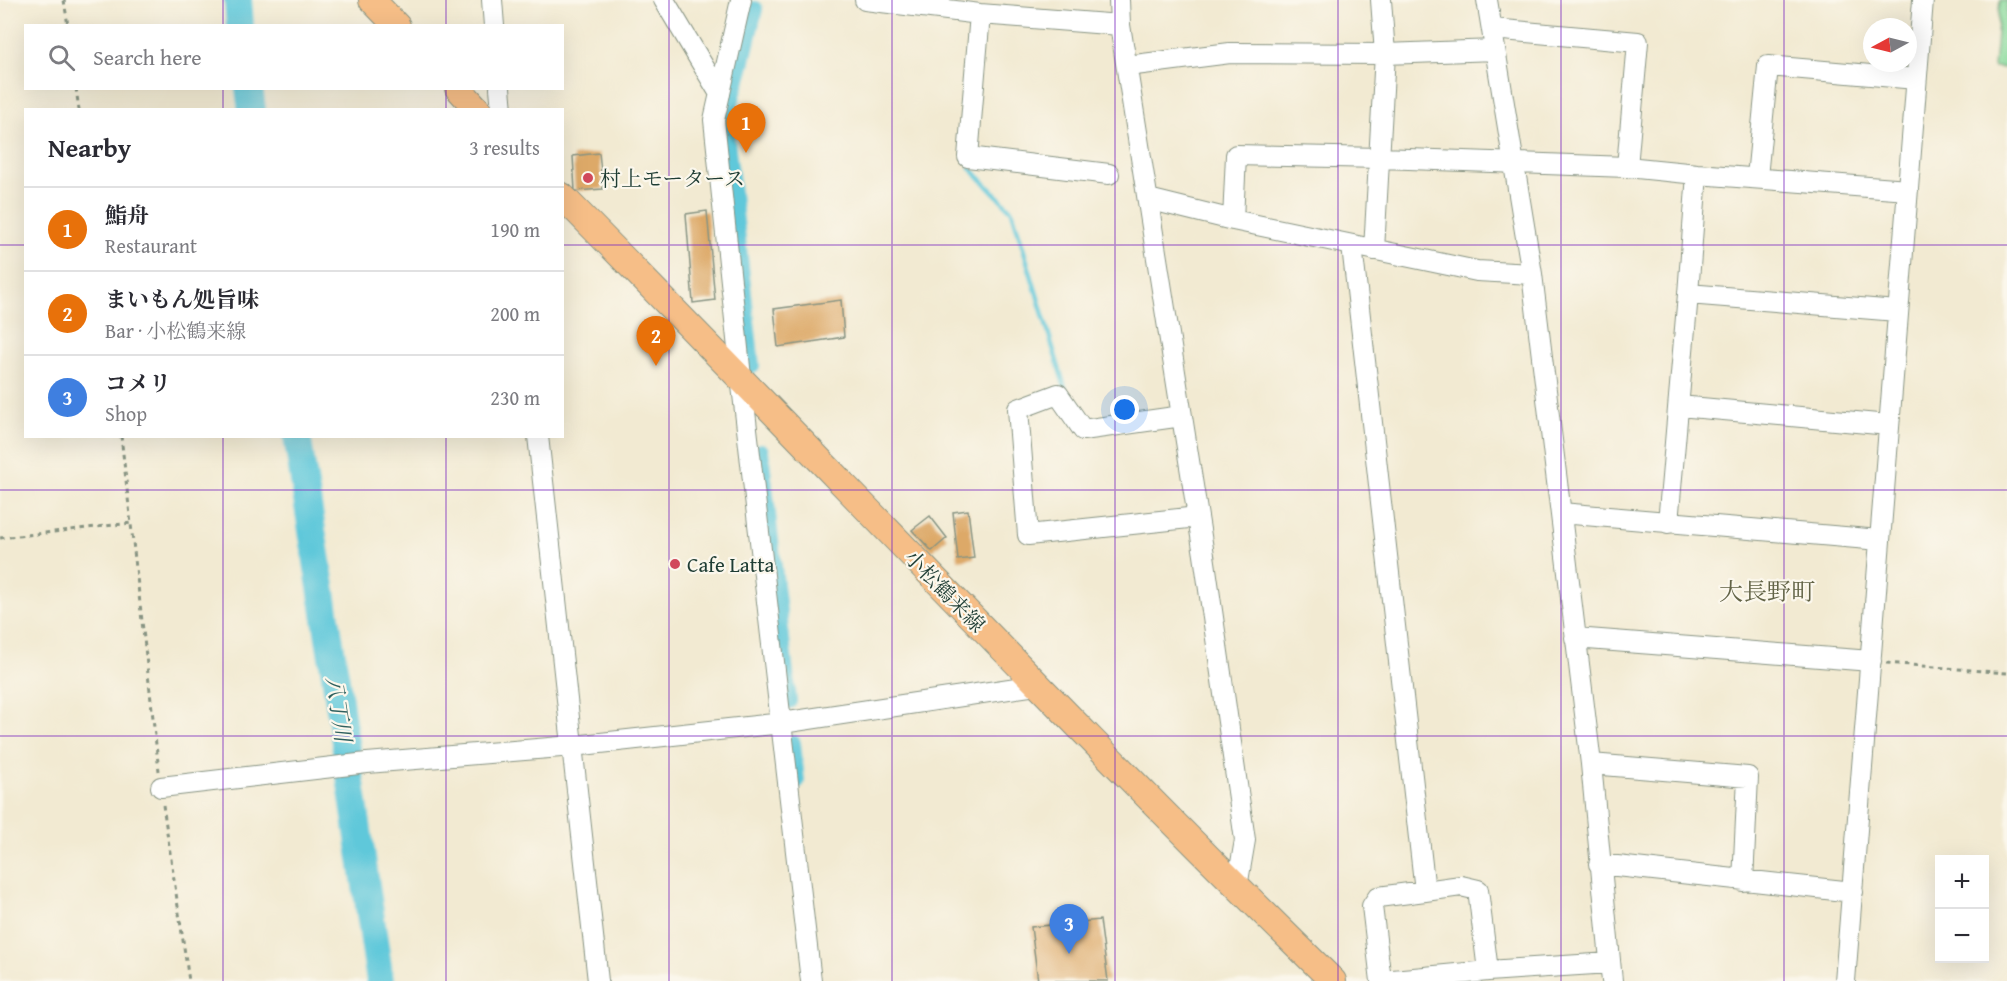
<!DOCTYPE html>
<meta charset="utf-8">
<style>
:root{--surface:#fff;--page:#f7f7f7;--text:#2b2b33;--muted:#7c7c81;--line:#e1e1e2;--accent:#111827}
body{margin:0;font-family:"Gentium Book Plus","Noto Serif JP",serif;background:var(--page);color:var(--text)}
.controls{position:absolute;right:18px;bottom:18px;display:grid;overflow:hidden;border-radius:0px;box-shadow:0 6px 24px #0002}
.controls button{width:54px;height:54px;display:grid;place-items:center;padding:0;border:0;border-bottom:2px solid var(--line);background:var(--surface);color:var(--text);font:30px sans-serif}
.compass{position:absolute;left:1863px;top:18px;width:54px;height:54px;border-radius:50%;background:var(--surface);box-shadow:0 6px 24px #0002;rotate:263deg}
.you{position:absolute;left:1125px;top:410px;width:21px;height:21px;margin:-15px;border:4px solid #fff;border-radius:50%;background:#1a73e8;box-shadow:0 0 0 9px #1a73e833}
.badge{display:grid;place-items:center;width:39px;height:39px;border-radius:50%;background:var(--accent);color:#fff;font-size:20px;font-weight:700}
.pin{position:absolute;translate:-50% -50px;filter:drop-shadow(0 2px 3px #0008)}
.pin::after{content:'';position:absolute;top:32px;width:21px;height:18px;background:inherit;clip-path:polygon(0 0,100% 0,50% 100%)}
.list{margin:0;padding:0;list-style:none}
h2{display:flex;justify-content:space-between;align-items:center;height:78px;margin:0;padding:0 24px;font-size:26px}
h2 small{font-size:20px;font-weight:400;color:var(--muted)}
.list li{display:grid;grid-template-columns:39px 1fr auto;gap:18px;align-items:center;box-sizing:border-box;height:84px;padding:0 24px;border-top:2px solid var(--line)}
.list b{display:block;font-size:22px;white-space:nowrap}
.list p{margin:0;font-size:20px;white-space:nowrap;color:var(--muted)}
.list em{font-size:20px;font-style:normal;color:var(--muted)}
.icon{flex:none;width:33px;height:33px;fill:none;stroke:currentColor;stroke-width:2;stroke-linecap:round;stroke-linejoin:round}
.map{position:relative;flex:none;width:2007px;height:981px;overflow:hidden}
.search{position:absolute;background:var(--surface);box-shadow:0 6px 24px #0002;left:24px;top:24px;width:540px;height:66px;display:flex;align-items:center;gap:15px;box-sizing:border-box;padding:0 21px;border-radius:0px;color:var(--muted);font-size:22px}
.panel{position:absolute;background:var(--surface);box-shadow:0 6px 24px #0002;left:24px;top:108px;width:540px;height:330px;border-radius:0px}
.map>svg:first-child{display:block}
.green{fill:#87da9b;stroke:#538c68;stroke-width:1.5}
.lines{fill:none;stroke-linecap:round;stroke-linejoin:round}
.stream{stroke:#5ec8da;stroke-width:4.5}
.canal{stroke:#5ec8da;stroke-width:16}
.river{stroke:#5ec8da;stroke-width:28}
.building{fill:#dda968}
.minor-casing{stroke:#889483;stroke-width:22}
.major-casing{stroke:#889483;stroke-width:28}
.path{stroke:#889483;stroke-width:3;stroke-dasharray:4.5 4.5;stroke-linecap:butt}
.minor{stroke:#fff;stroke-width:20}
.major{stroke:#f6be87;stroke-width:26}
.grid{fill:none;stroke:#7b2cbf;stroke-width:1.5;stroke-opacity:0.55}
.poi-dot{fill:#d1495b;stroke:#fbf7ec;stroke-width:2}
.labels{text-anchor:middle;dominant-baseline:central;stroke-width:4.5;stroke-linejoin:round;paint-order:stroke}
.poi-label{font-size:21px;fill:#1f3d34;stroke:#fbf7ec;text-anchor:start}
.street-label{font-size:21px;fill:#1f3d34;stroke:#fbf7ec}
.water-label{font-size:22px;font-style:italic;fill:#2f605e;stroke:#fbf7ec}
.quarter-label{font-size:24px;fill:#626346;stroke:#fbf7ec}
</style>
<div class="map">
<svg width="2007" height="981" viewBox="0 0 2007 981">
<rect width="100%" height="100%" fill="#fbf7ec"/>
<filter id="ink" filterUnits="userSpaceOnUse"><feTurbulence type="fractalNoise" baseFrequency=".0167" numOctaves="2"/><feDisplacementMap in="SourceGraphic" scale="12" xChannelSelector="R" yChannelSelector="G"/><feConvolveMatrix kernelMatrix="1 2 1 2 8 2 1 2 1" color-interpolation-filters="sRGB"/></filter>
<filter id="wash" filterUnits="userSpaceOnUse"><feTurbulence type="fractalNoise" baseFrequency=".008" numOctaves="4" result="noise"/><feDisplacementMap in="SourceGraphic" scale="24" xChannelSelector="R" yChannelSelector="G"/><feGaussianBlur stdDeviation="1.35" result="paint"/><feColorMatrix in="noise" values="0 0 0 0 0 0 0 0 0 0 0 0 0 0 0 0 0 1.4 0 .05"/><feComposite in="paint" operator="in"/></filter>
<g filter="url(#wash)">
<rect width="100%" height="100%" fill="#f2ead2"/>
<path class="green" d="M2000,0H2007V68L1994,67Z"/>
<g class="lines">
<path class="stream" d="M970,168L1012,211L1065,388"/>
<path class="canal" d="M752,366L725,122L741,69L755,9
M761,451L789,701
M793,743L797,781"/>
<path class="river" d="M238,0L240,26
M249,88L252,110
M297,436L336,681L380,981"/>
</g>
<g id="blocks">
<path class="building" d="M599,153L603,189L575,191L573,156Z
M707,211L715,300L693,303L686,214Z
M841,300L844,337L778,347L774,309Z
M968,510L974,558L958,560L953,512Z
M930,516L947,538L932,551L912,530Z
M1100,920L1108,981H1038L1031,927Z"/>
</g>
</g>
<g filter="url(#ink)">
<use href="#blocks" fill-opacity="0" stroke="#889483" stroke-width="1.5"/>
<g class="lines">
<defs>
<path id="minor" d="M492,0L494,26
M664,0L720,94
M741,0L714,120L741,377L811,981
M865,0L980,14L1120,25
M1119,0L1120,25L1204,555L1245,840L1237,887
M1487,0L1532,274L1591,764L1612,981
M980,14L968,157L1109,174
M1492,29L1638,42L1627,167
M1127,66L1230,53L1385,54L1495,50
M500,88L502,110
M1757,177L1768,66L1916,79
M1148,199L1233,220L1477,271L1532,274
M1233,220L1236,155L1381,158L1627,167L1697,174L1908,190
M1352,246L1425,891L1461,886L1478,890L1488,971
M1374,250L1385,54L1381,0
M1688,294L1697,174
M1679,406L1889,425
M1182,416L1083,430L1058,394L1018,409L1028,535L1198,517
M538,436L598,981
M1561,513L1880,540
M1668,523L1688,294L1897,311
M1575,638L1871,661
M1591,764L1748,777L1743,881
M161,787L367,763L573,746L782,723L1036,685
M1599,864L1853,892
M1381,981L1372,906L1378,897L1425,891
M1382,981L1488,971L1610,963
M1845,981L1923,0"/>
<path id="major" d="M372,0L397,26
M458,88L478,110
M562,196C820,457 1071,725 1333,981"/>
</defs>
<use href="#minor" class="minor-casing"/>
<use href="#major" class="major-casing"/>
<path class="path" d="M64,0L68,26
M76,88L79,110
M121,436L159,771
M0,538L132,523
M1886,663L2007,673
M163,805L189,981"/>
<use href="#minor" class="minor"/>
<use href="#major" class="major"/>
</g>
</g>
<path class="grid" d="M223,0V26M446,0V26M669,0V981M892,0V981M1115,0V981M1338,0V981M1561,0V981M1784,0V981M223,88V110M446,88V110M0,245H26M562,245H2007M223,436V981M446,436V981M0,490H2007M0,736H2007"/>
<g class="poi-dot">
<circle cx="588" cy="178" r="6"/>
<circle cx="675" cy="564" r="6"/>
</g>
<g class="labels">
<g class="poi-label">
<text x="600" y="178">村上モータース</text>
<text x="687" y="564">Cafe Latta</text>
</g>
<g class="street-label">
<text transform="translate(945 591) rotate(46)">小松鶴来線</text>
</g>
<g class="water-label">
<text transform="translate(339 709) rotate(81)">八丁川</text>
</g>
<g class="quarter-label">
<text x="1767" y="591">大長野町</text>
</g>
</g>
</svg>
<div class="controls">
<button>+</button>
<button>−</button>
</div>
<svg class="compass" viewBox="-18 -18 36 36"><path d="M0-13l5 13h-10z" fill="#e53935"/><path d="M0 13l5-13h-10z" fill="#7c7c81"/></svg>
<div class="you"></div>
<div class="pin badge" style="left:746px;top:153px;background:#e8710a">1</div>
<div class="pin badge" style="left:656px;top:366px;background:#e8710a">2</div>
<div class="pin badge" style="left:1069px;top:954px;background:#3f7fe0">3</div>
<div class="search"><svg class="icon" aria-label="search" viewBox="0 0 24 24"><circle cx="10" cy="10" r="6"/><path d="M15 15l6 6"/></svg>Search here</div>
<section class="panel">
<h2>Nearby<small>3 results</small></h2>
<ul class="list">
<li><span class="badge" style="background:#e8710a">1</span><div><b>鮨舟</b><p>Restaurant</p></div><em>190 m</em></li>
<li><span class="badge" style="background:#e8710a">2</span><div><b>まいもん処旨味</b><p>Bar · 小松鶴来線</p></div><em>200 m</em></li>
<li><span class="badge" style="background:#3f7fe0">3</span><div><b>コメリ</b><p>Shop</p></div><em>230 m</em></li>
</ul>
</section>
</div>
